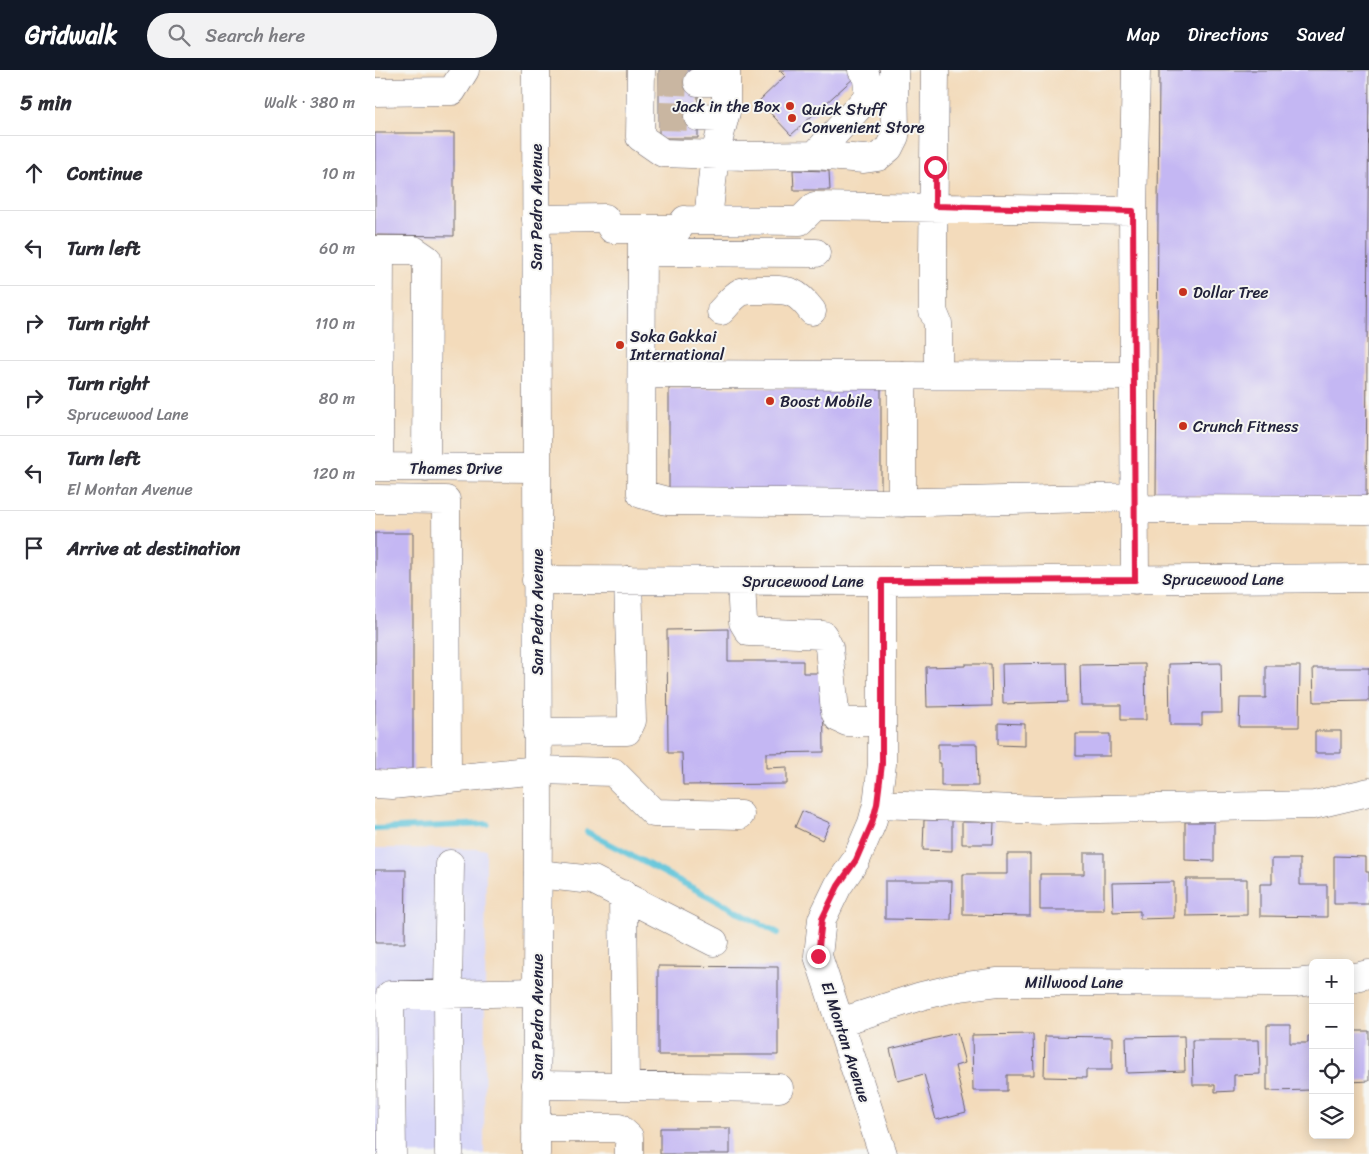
<!DOCTYPE html>
<meta charset="utf-8">
<style>
:root{--surface:#fff;--page:#f2f2f3;--text:#2b2b33;--muted:#7c7c81;--line:#e1e1e2;--accent:#111827}
body{margin:0;font-family:Sriracha,sans-serif;background:var(--page);color:var(--text)}
.controls{position:absolute;right:15px;bottom:15px;display:grid;overflow:hidden;border-radius:8px;box-shadow:0 2px 12px #0003}
.controls button{width:45px;height:45px;display:grid;place-items:center;padding:0;border:0;border-bottom:1px solid var(--line);background:var(--surface);color:var(--text);font:25px sans-serif}
.stop{position:absolute;width:15px;height:15px;margin:-11px;border:4px solid #e11d48;border-radius:50%;background:#fff}
.stop.end{background:#e11d48;border-color:#fff;box-shadow:0 1px 5px #0008}
.list{margin:0;padding:0;list-style:none}
h2{display:flex;justify-content:space-between;align-items:center;height:65px;margin:0;padding:0 20px;font-size:21px}
h2 small{font-size:16px;font-weight:400;color:var(--muted)}
.list li{display:grid;grid-template-columns:32px 1fr auto;gap:15px;align-items:center;box-sizing:border-box;height:75px;padding:0 20px;border-top:1px solid var(--line)}
.list b{display:block;font-size:19px;white-space:nowrap}
.list p{margin:0;font-size:16px;white-space:nowrap;color:var(--muted)}
.list em{font-size:16px;font-style:normal;color:var(--muted)}
.icon{flex:none;width:28px;height:28px;fill:none;stroke:currentColor;stroke-width:2;stroke-linecap:round;stroke-linejoin:round}
.map{position:relative;flex:none;width:994px;height:1084px;overflow:hidden}
header{display:flex;align-items:center;gap:30px;box-sizing:border-box;height:70px;padding:0 25px;background:var(--accent);color:#fff}
header strong{font-size:24px}
nav{display:flex;gap:28px;margin-inline-start:auto;font-size:18px}
.search{width:350px;height:45px;background:var(--page);display:flex;align-items:center;gap:12px;box-sizing:border-box;padding:0 18px;border-radius:28px;color:var(--muted);font-size:19px}
main{display:flex}
aside{flex:1;background:var(--surface)}
.map>svg:first-child{display:block}
.built{fill:#d8d7f8}
.lines{fill:none;stroke-linecap:round;stroke-linejoin:round}
.stream{stroke:#5cc3d9;stroke-width:6}
.building{fill:#c4b7f3}
.minor-tunnel{stroke:#c9b6a1;stroke-width:28;stroke-dasharray:28 14;stroke-linecap:butt}
.minor-casing{stroke:#6b6368;stroke-width:29}
.major-casing{stroke:#6b6368;stroke-width:29}
.minor{stroke:#fff;stroke-width:28}
.major{stroke:#fff;stroke-width:28}
.route{stroke:#e11d48;stroke-width:6}
.poi-dot{fill:#c8321e;stroke:#f6f6f2;stroke-width:2}
.labels{text-anchor:middle;dominant-baseline:central;stroke-width:4;stroke-linejoin:round;paint-order:stroke}
.poi-label{font-size:16px;fill:#22223b;stroke:#f6f6f2;text-anchor:start}
.street-label{font-size:16px;fill:#22223b;stroke:#f6f6f2}
</style>
<header>
<strong>Gridwalk</strong>
<div class="search"><svg class="icon" aria-label="search" viewBox="0 0 24 24"><circle cx="10" cy="10" r="6"/><path d="M15 15l6 6"/></svg>Search here</div>
<nav><a>Map</a><a>Directions</a><a>Saved</a></nav>
</header>
<main>
<aside>
<h2>5 min<small>Walk · 380 m</small></h2>
<ul class="list">
<li><svg class="icon" aria-label="ahead" viewBox="0 0 24 24"><path d="M12 20V5M6 11l6-6 6 6"/></svg><div><b>Continue</b></div><em>10 m</em></li>
<li><svg class="icon" aria-label="left" viewBox="0 0 24 24"><path d="M17 20v-9H6M10 6l-5 5 5 5"/></svg><div><b>Turn left</b></div><em>60 m</em></li>
<li><svg class="icon" aria-label="right" viewBox="0 0 24 24"><path d="M7 20v-9h11M14 6l5 5-5 5"/></svg><div><b>Turn right</b></div><em>110 m</em></li>
<li><svg class="icon" aria-label="right" viewBox="0 0 24 24"><path d="M7 20v-9h11M14 6l5 5-5 5"/></svg><div><b>Turn right</b><p>Sprucewood Lane</p></div><em>80 m</em></li>
<li><svg class="icon" aria-label="left" viewBox="0 0 24 24"><path d="M17 20v-9H6M10 6l-5 5 5 5"/></svg><div><b>Turn left</b><p>El Montan Avenue</p></div><em>120 m</em></li>
<li><svg class="icon" aria-label="arrive" viewBox="0 0 24 24"><path d="M6 21V4h12l-3 4 3 4H6"/></svg><div><b>Arrive at destination</b></div></li>
</ul>
</aside>
<div class="map">
<svg width="994" height="1084" viewBox="0 0 994 1084">
<rect width="100%" height="100%" fill="#f6f6f2"/>
<filter id="ink" filterUnits="userSpaceOnUse"><feTurbulence type="fractalNoise" baseFrequency=".02" numOctaves="2"/><feDisplacementMap in="SourceGraphic" scale="10" xChannelSelector="R" yChannelSelector="G"/><feConvolveMatrix kernelMatrix="1 2 1 2 8 2 1 2 1" color-interpolation-filters="sRGB"/></filter>
<filter id="wash" filterUnits="userSpaceOnUse"><feTurbulence type="fractalNoise" baseFrequency=".0096" numOctaves="4" result="noise"/><feDisplacementMap in="SourceGraphic" scale="20" xChannelSelector="R" yChannelSelector="G"/><feGaussianBlur stdDeviation="1.12" result="paint"/><feColorMatrix in="noise" values="0 0 0 0 0 0 0 0 0 0 0 0 0 0 0 0 0 1.4 0 .05"/><feComposite in="paint" operator="in"/></filter>
<g filter="url(#wash)">
<rect width="100%" height="100%" fill="#f3dbbb"/>
<path class="built" d="M0,778L111,779L109,1084H0Z"/>
<g class="lines">
<path class="stream" d="M0,759L112,754
M212,762L403,863"/>
</g>
<g id="blocks">
<path class="building" d="M284,0H323V68H284Z
M404,0H475L481,6L416,65L384,31L410,6Z
M784,0H994L991,428L781,426Z
M0,63H79V166L0,165Z
M418,100L454,101L455,120H419Z
M294,318H506V421H294Z
M0,463H38V702H0Z
M353,559V591H428V603H448L449,682L391,683V698L412,697V714L308,715L307,683H293L292,560Z
M691,593L692,632L628,634L627,594Z
M846,593L847,643H827V655H795L794,594Z
M590,594H616L617,636L552,637L551,597L590,596Z
M770,594L771,650H746V635H706L705,595Z
M891,596H925L924,657H864L865,628H891Z
M938,598H994V631L939,632Z
M623,653L650,654V676L623,675Z
M940,661H966V683H940Z
M701,664H735V686H701Z
M563,674H602L603,716H566V693H563Z
M427,741L455,753L447,770L420,757Z
M549,750H577V781L548,780Z
M587,752H619L618,774H587Z
M810,752H839V791L810,790Z
M709,783H729V840H665V804H709Z
M632,784H655V846L588,845V804H632Z
M959,786L991,787V802H994V834H959Z
M897,789H925V815H952V847L885,846V814H897Z
M0,800H31L30,873H0Z
M811,809H872V845L811,846Z
M510,811H577L576,850L510,849Z
M799,812V848L765,849V841L738,842L737,813Z
M283,896L403,897V985H283Z
M892,955H915V973H933V966H938V1020L892,1021Z
M975,961H994V1011L975,1012Z
M582,963L590,993L580,996L591,1042L561,1050L549,1004L523,1011L515,979Z
M658,964L659,1005H632V1021H598L597,965Z
M670,966L737,967V1000H711V1008L669,1007Z
M809,966L810,1001L752,1003L751,967Z
M817,970H884L885,1004L859,1005V1021L840,1022V1015H818Z
M285,1058H355V1084H285Z"/>
</g>
</g>
<g filter="url(#ink)">
<use href="#blocks" fill-opacity="0" stroke="#6b6368" stroke-width="1"/>
<g class="lines">
<path class="minor-tunnel" d="M284,10L323,12
M284,46L323,47"/>
<defs>
<path id="minor" d="M266,0L265,67L288,83L370,86L440,85L489,89L503,87L514,78L520,66L519,0
M560,0L558,187V241L563,253V305
M323,12H351
M0,22L77,21L90,0
M323,47L348,48
M440,85L492,28C493,18 494,7 487,0
M230,148L237,159H303L310,150
M161,149L230,148
M310,150L425,151L440,136L758,141
M333,150L340,84L351,42V0
M267,159L266,424L292,431L506,433L760,427
M0,180H39L52,189L51,398
M267,182L441,183
M346,241C352,235 358,226 366,222C374,219 382,220 390,220C414,219 422,221 437,241
M267,304L759,306
M527,305V433
M0,397L161,398
M4,397L5,180
M0,429L71,430L72,709
M760,439L994,440
M161,510L507,511L994,508
M760,510L758,141L761,0
M366,511L368,552L374,562L448,565L454,577L460,642L463,648L472,652H507
M507,511V694L502,734L497,753L481,790L463,816L447,849L443,886L508,1084
M162,662L252,661L257,651L253,510
M0,714L17,715L163,700L238,702L279,743L365,745
M502,734L670,740L939,735L994,722
M163,804L218,810L339,872
M248,824L250,1016
M975,908L994,904
M465,952L546,926L584,917L623,912L920,913L938,911
M161,1015L404,1018
M161,1058H244L254,1067V1084
M17,1084L15,925L162,922
M74,1084L73,924L75,794"/>
<path id="major" d="M161,0L163,752L161,1084"/>
</defs>
<use href="#minor" class="minor-casing"/>
<use href="#major" class="major-casing"/>
<use href="#minor" class="minor"/>
<use href="#major" class="major"/>
</g>
</g>
<g class="lines" filter="url(#ink)">
<path class="route" d="M443,886L447,849L463,816L481,790L497,753L502,734L507,694V511L760,510L758,141L560,136V97"/>
</g>
<g class="poi-dot">
<circle cx="415" cy="36" r="5"/>
<circle cx="417" cy="48" r="5"/>
<circle cx="808" cy="222" r="5"/>
<circle cx="245" cy="275" r="5"/>
<circle cx="395" cy="331" r="5"/>
<circle cx="808" cy="356" r="5"/>
</g>
<g class="labels">
<g class="poi-label">
<text x="405" y="36" text-anchor="end">Jack in the Box</text>
<text x="427" y="39">Quick Stuff<tspan x="427" dy="18">Convenient Store</tspan></text>
<text x="818" y="222">Dollar Tree</text>
<text x="255" y="266">Soka Gakkai<tspan x="255" dy="18">International</tspan></text>
<text x="405" y="331">Boost Mobile</text>
<text x="818" y="356">Crunch Fitness</text>
</g>
<g class="street-label">
<text transform="translate(161 137) rotate(-90)">San Pedro Avenue</text>
<text x="81" y="398">Thames Drive</text>
<text x="848" y="509">Sprucewood Lane</text>
<text x="428" y="511">Sprucewood Lane</text>
<text transform="translate(162 542) rotate(-90)">San Pedro Avenue</text>
<text x="699" y="912">Millwood Lane</text>
<text transform="translate(162 947) rotate(-90)">San Pedro Avenue</text>
<text transform="translate(471 972) rotate(72)">El Montan Avenue</text>
</g>
</g>
</svg>
<div class="controls">
<button>+</button>
<button>−</button>
<button><svg class="icon" aria-label="locate" viewBox="0 0 24 24"><circle cx="12" cy="12" r="6"/><path d="M12 2v4M12 18v4M2 12h4M18 12h4"/></svg></button>
<button><svg class="icon" aria-label="layers" viewBox="0 0 24 24"><path d="M12 4l9 5-9 5-9-5zM3 14l9 5 9-5"/></svg></button>
</div>
<div class="stop" style="left:560px;top:97px"></div>
<div class="stop end" style="left:443px;top:886px"></div>
</div>
</main>
